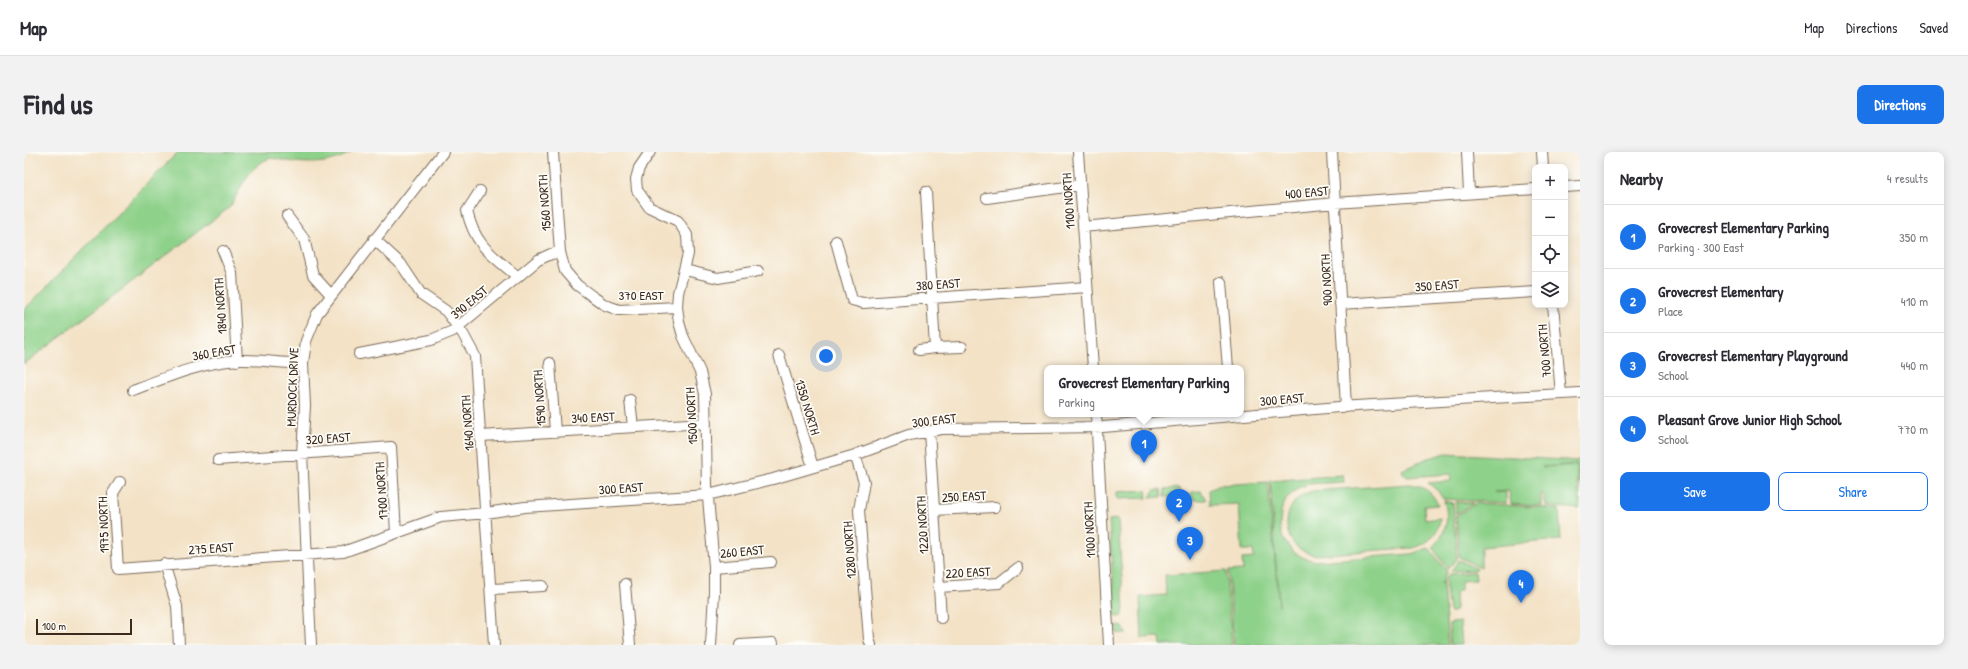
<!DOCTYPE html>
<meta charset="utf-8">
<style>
:root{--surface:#fff;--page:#f2f2f3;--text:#2b2b33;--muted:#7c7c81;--line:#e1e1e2;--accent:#1a73e8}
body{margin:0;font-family:"Patrick Hand",sans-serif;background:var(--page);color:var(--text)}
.controls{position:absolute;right:12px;top:12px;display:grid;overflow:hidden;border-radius:8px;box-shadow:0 2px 10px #0003}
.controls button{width:36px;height:36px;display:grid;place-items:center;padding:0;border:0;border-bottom:1px solid var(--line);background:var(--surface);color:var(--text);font:20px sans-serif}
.scale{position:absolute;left:12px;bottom:10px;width:96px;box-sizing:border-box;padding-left:4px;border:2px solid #3b2a1e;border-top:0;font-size:11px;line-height:14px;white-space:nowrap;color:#3b2a1e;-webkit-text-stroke:3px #fdfcf7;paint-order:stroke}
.you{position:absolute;left:802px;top:204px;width:14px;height:14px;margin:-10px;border:3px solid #fff;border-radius:50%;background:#1a73e8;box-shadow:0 0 0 6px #1a73e833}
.badge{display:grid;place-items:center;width:26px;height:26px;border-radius:50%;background:var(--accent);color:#fff;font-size:13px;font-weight:700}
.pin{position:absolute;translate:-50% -33px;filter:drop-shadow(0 1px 2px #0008)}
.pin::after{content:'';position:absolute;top:21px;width:14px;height:12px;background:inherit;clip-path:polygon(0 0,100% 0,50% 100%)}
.popup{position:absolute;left:1020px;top:213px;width:200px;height:52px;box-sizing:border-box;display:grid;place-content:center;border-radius:8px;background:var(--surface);filter:drop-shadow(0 1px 3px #0005);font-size:13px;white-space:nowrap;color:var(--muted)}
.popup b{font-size:15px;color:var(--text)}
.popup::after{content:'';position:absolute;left:50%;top:100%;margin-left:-8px;border:8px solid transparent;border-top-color:var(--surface)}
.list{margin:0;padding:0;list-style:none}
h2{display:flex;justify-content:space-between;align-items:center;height:52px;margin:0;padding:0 16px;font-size:17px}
h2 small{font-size:13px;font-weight:400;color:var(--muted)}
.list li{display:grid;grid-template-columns:26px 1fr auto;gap:12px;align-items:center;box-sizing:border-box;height:64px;padding:0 16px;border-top:1px solid var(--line)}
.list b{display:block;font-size:15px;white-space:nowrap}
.list p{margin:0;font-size:13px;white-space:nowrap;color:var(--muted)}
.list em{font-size:13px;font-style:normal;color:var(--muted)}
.actions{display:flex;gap:8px;padding:12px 16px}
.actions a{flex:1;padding:9px 0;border:1px solid var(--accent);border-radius:8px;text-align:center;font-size:14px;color:var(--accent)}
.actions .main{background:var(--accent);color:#fff}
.icon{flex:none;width:22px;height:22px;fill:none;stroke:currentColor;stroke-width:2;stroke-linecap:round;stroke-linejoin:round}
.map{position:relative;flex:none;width:1556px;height:493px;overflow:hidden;border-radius:8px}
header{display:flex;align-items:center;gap:24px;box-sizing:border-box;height:56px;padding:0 20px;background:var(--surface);border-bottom:1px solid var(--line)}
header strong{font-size:19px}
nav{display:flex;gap:22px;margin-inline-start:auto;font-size:14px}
.intro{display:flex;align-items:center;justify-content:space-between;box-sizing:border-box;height:96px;padding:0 24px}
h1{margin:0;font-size:28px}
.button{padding:10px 18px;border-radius:8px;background:var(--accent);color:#fff;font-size:14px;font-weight:700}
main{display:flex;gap:24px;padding:0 24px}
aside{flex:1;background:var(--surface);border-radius:8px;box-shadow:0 2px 10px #0003}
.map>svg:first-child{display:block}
.green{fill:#8ed18a;stroke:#647e54}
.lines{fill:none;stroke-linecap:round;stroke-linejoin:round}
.minor-casing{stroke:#7b6a59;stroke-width:12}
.minor{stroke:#fff;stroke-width:10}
.labels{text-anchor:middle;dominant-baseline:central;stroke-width:3.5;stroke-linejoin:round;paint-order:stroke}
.street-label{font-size:13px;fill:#3b2a1e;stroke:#fdfcf7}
</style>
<header>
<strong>Map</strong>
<nav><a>Map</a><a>Directions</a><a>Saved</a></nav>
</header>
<div class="intro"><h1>Find us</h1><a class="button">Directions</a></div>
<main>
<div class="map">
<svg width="1556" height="493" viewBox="0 0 1556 493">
<rect width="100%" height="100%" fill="#fdfcf7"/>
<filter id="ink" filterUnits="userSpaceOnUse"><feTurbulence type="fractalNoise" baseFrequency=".025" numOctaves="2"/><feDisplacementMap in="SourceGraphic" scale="8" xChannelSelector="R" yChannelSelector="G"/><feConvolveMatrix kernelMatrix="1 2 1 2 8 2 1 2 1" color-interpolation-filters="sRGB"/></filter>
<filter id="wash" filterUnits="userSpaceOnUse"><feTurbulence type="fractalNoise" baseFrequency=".012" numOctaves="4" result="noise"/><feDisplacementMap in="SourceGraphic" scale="16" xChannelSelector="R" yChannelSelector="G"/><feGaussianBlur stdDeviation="0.9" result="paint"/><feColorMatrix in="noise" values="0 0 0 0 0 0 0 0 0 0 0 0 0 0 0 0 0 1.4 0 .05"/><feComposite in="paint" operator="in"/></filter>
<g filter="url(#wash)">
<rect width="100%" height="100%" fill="#f3e2c6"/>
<path class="green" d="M154,0H327C307,13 285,12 262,9C257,8 248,5 244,7C225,14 215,39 206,55L0,212V158Z
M1422,301L1556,309V340L1552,312L1518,315L1552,313L1554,341H1556V357L1522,354L1519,341L1517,342V354L1487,352L1485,339L1470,340H1482V351L1419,347L1414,339L1404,331L1427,329L1426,322L1383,325L1379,321L1378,318L1402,307Z
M1319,323L1320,330L1284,332L1274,336L1262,348L1257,359L1256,374L1259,387L1268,399L1280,406L1292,409L1387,402L1405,396L1423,419L1419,426V431H1416L1419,432L1424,493H1210L1204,419L1219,418L1218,407L1230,406L1229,398H1218L1215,352L1186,353L1185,338L1196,333L1244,330L1255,454L1246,329Z
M1385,332C1398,333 1409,340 1414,353L1400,354L1401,368L1416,366V369C1413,383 1403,393 1389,396C1365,397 1342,399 1318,401C1309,401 1297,404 1288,402C1253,395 1256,346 1289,339Z
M1155,336L1157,339L1152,338L1151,341L1158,340L1160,344L1140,345L1141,337Z
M1137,337L1138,345L1126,346L1130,338Z
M1122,338L1123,346L1093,347V340Z
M1177,339L1182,348H1170L1167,342L1168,340Z
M1420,349L1429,351L1433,406L1424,417L1408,395C1422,383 1426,366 1420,349Z
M1432,350L1449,351L1432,362Z
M1452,351L1535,357L1537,388L1457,395V416L1435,405L1432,364Z
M1094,367L1100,458L1098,464L1092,465L1091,463L1085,368Z
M1435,408L1453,417V418L1427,419Z
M1202,419L1208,493H1137L1136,485L1118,486L1116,445L1142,443L1141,423Z
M1451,420L1452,428L1437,429V438L1431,441L1432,457L1430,460H1425L1421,427L1425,422Z
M1436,470L1438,493H1426L1425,473L1427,471Z
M1093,473L1099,475L1102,482L1092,481Z"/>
</g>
<g filter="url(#ink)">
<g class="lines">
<defs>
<path id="minor" d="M529,0L536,100L541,119L553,133L568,144L581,153L595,158L653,155
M626,0L615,16L612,27L613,38L625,55L654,69L663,83L664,102L654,141L653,155L655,170L659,184L676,220L681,242L683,334L690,415V441L687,493
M1054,0L1069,216
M1308,0L1322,255
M1443,0L1445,41
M1518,0L1519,15
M1541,35L1556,34
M456,39L443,59C451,94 468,103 494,125
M963,46L1056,33
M263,64L280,87L289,123L307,143
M1059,75L1311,51L1511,37
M350,87L377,112L397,142L422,159L439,182L451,204L470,493
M812,89L828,148L839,151L1063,135
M199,99L208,121L213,209
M661,118L694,126L734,119
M1197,130L1204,216
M1316,152L1511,140
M1529,153L1537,242
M911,196L938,195
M895,198L911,196L902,40
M335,202L407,188L429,179L514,108L527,102L536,100
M755,203L789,315
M526,211L531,280
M109,238C143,225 178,210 215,208C236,207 257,212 279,211
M606,248L609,275
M1072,262L1085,493
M905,279L917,466
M457,284L682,271
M831,303L840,330L835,358L845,487L847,493
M194,308L367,295L372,381
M96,330L89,341L94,417L319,400L417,365L462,361L501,355L684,343L749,327L831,303L885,283L917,277L1079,275L1315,255L1556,241
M910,358L971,355
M140,412L153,454L155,493
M690,415L747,410
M601,432L606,493
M915,435L975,431L994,416
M468,437L519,434
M287,493L278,301L281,254L279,211L282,189L293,162L419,0
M716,493L749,491"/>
</defs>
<use href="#minor" class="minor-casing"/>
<use href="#minor" class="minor"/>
</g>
</g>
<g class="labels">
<g class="street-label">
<text transform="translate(1283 40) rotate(-5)">400 EAST</text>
<text transform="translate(1044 49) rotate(-94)">1100 NORTH</text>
<text transform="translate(520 51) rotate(-94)">1560 NORTH</text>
<text transform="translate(1302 128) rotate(-93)">900 NORTH</text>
<text transform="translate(914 132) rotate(-4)">380 EAST</text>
<text transform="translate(1413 133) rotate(-4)">350 EAST</text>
<text x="617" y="143">370 EAST</text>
<text transform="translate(445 150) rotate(-40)">390 EAST</text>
<text transform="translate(196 154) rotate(-94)">1840 NORTH</text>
<text transform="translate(1520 199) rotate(-95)">700 NORTH</text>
<text transform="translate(190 200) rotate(-10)">360 EAST</text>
<text transform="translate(268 235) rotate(-88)">MURDOCK DRIVE</text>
<text transform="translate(515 246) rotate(-94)">1590 NORTH</text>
<text transform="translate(1258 247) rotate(-5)">300 EAST</text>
<text transform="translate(784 255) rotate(73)">1350 NORTH</text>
<text transform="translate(667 264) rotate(-93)">1500 NORTH</text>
<text transform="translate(569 265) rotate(-3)">340 EAST</text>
<text transform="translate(910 268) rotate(-7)">300 EAST</text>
<text transform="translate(443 271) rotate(-94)">1640 NORTH</text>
<text transform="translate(304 286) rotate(-4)">320 EAST</text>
<text transform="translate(597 336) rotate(-4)">300 EAST</text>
<text transform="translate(357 339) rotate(-94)">1700 NORTH</text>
<text transform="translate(940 344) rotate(-3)">250 EAST</text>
<text transform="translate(79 373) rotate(-92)">1975 NORTH</text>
<text transform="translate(898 373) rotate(-93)">1220 NORTH</text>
<text transform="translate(1065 378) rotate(-93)">1100 NORTH</text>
<text transform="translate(187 396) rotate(-4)">275 EAST</text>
<text transform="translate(825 398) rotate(-94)">1280 NORTH</text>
<text transform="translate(718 399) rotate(-5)">260 EAST</text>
<text transform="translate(944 420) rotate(-3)">220 EAST</text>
</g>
</g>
</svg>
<div class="controls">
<button>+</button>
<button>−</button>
<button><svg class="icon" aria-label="locate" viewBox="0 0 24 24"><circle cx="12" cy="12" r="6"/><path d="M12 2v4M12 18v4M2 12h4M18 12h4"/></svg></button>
<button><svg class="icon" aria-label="layers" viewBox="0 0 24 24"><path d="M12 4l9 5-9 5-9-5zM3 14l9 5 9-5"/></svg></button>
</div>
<div class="scale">100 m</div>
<div class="you"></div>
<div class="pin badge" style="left:1120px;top:311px">1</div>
<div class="popup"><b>Grovecrest Elementary Parking</b>Parking</div>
<div class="pin badge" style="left:1155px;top:370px">2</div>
<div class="pin badge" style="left:1166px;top:408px">3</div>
<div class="pin badge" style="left:1497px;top:451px">4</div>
</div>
<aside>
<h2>Nearby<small>4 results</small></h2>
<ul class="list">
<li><span class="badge">1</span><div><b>Grovecrest Elementary Parking</b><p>Parking · 300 East</p></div><em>350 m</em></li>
<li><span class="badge">2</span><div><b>Grovecrest Elementary</b><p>Place</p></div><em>410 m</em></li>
<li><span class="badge">3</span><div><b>Grovecrest Elementary Playground</b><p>School</p></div><em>440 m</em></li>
<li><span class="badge">4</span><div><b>Pleasant Grove Junior High School</b><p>School</p></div><em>770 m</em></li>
</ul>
<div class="actions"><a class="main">Save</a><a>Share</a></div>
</aside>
</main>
